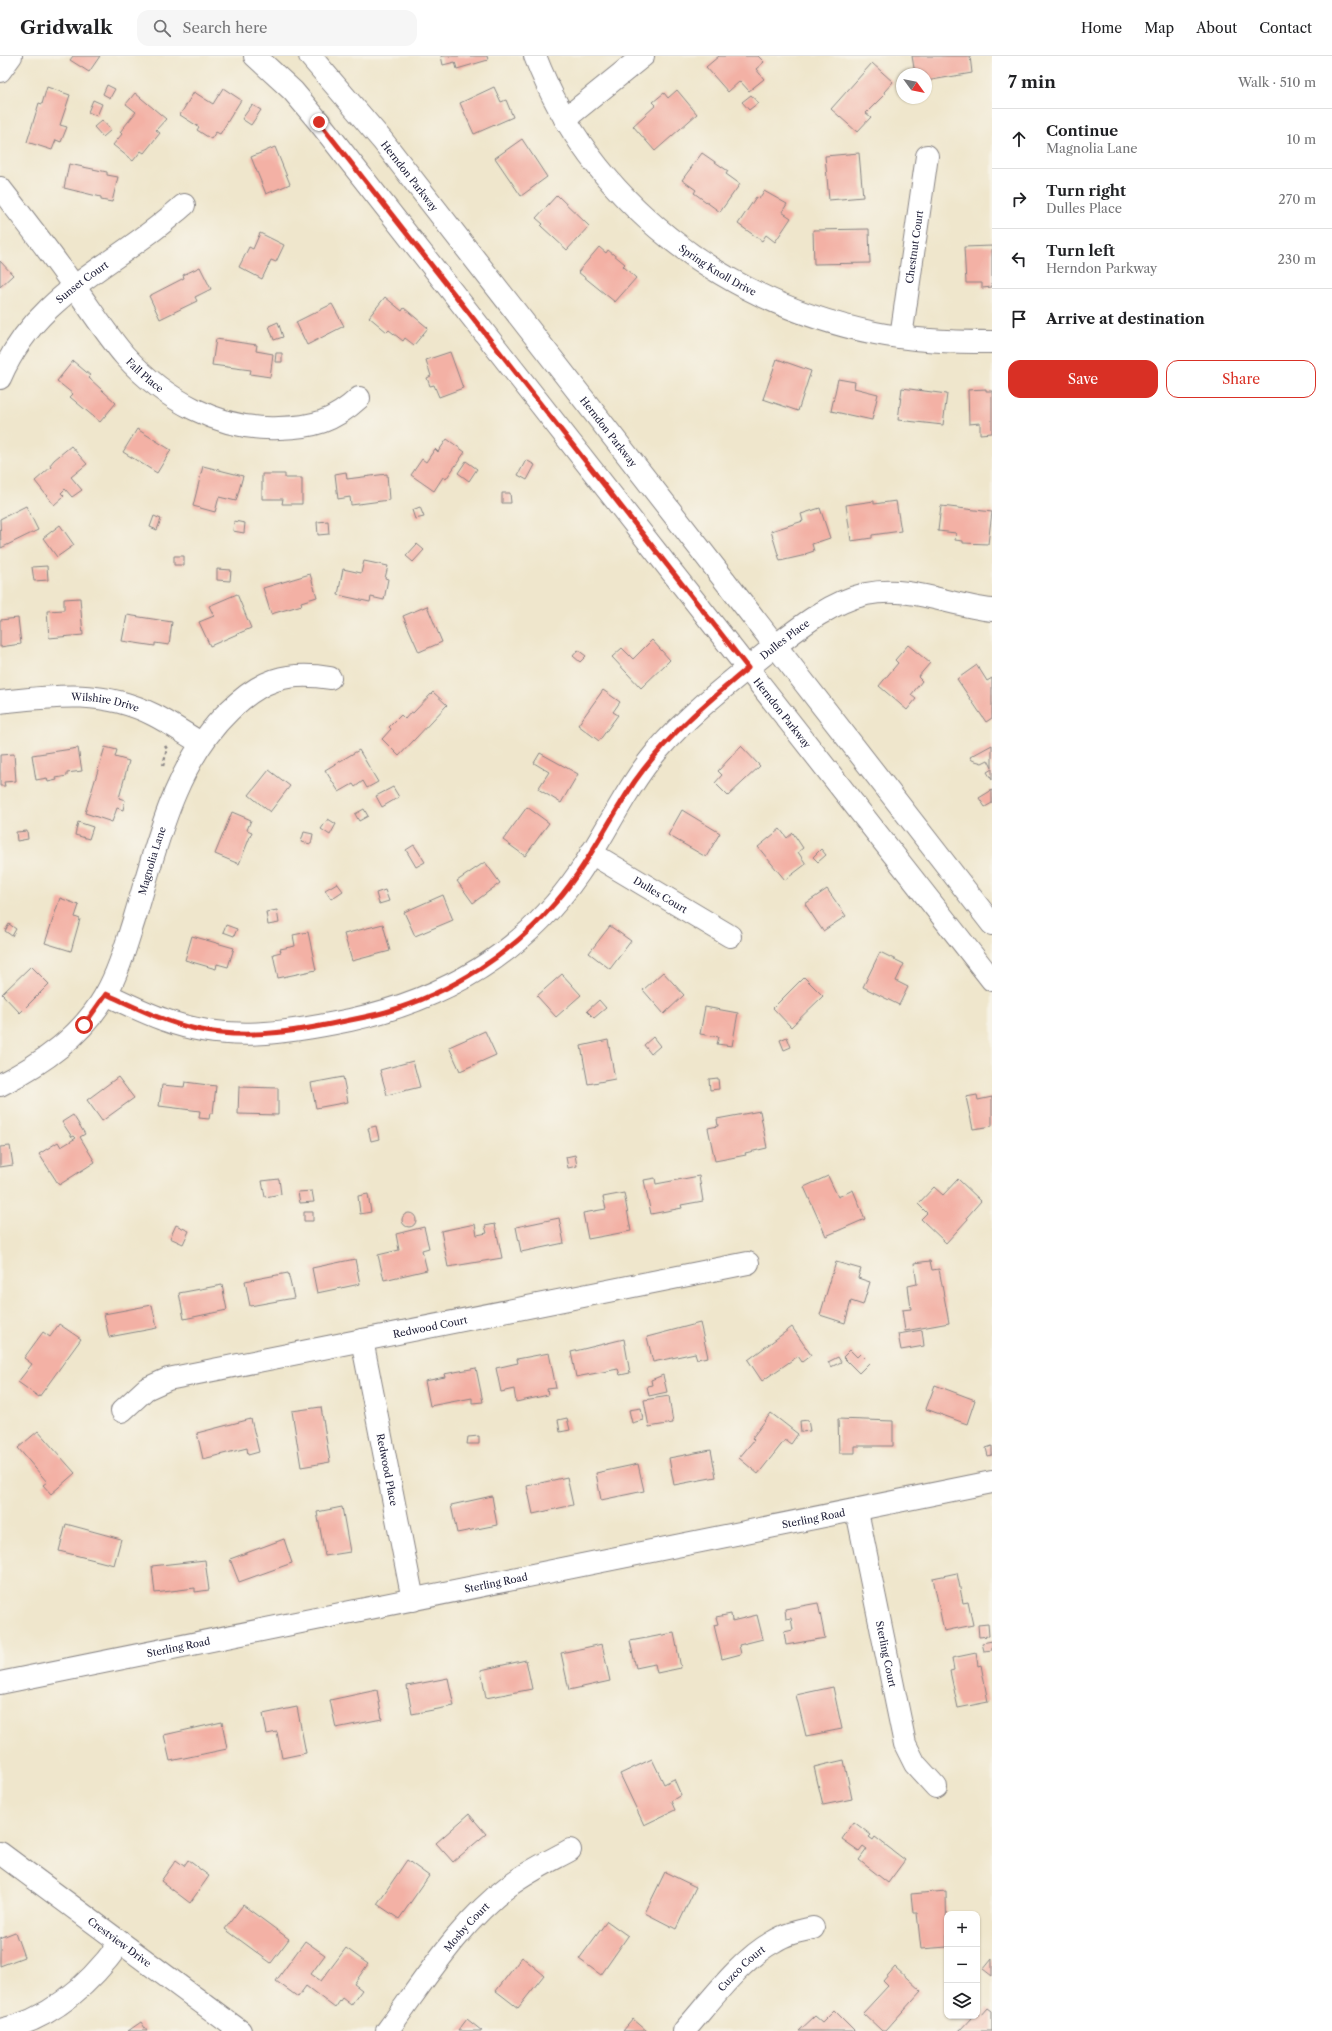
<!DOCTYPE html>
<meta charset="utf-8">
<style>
:root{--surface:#fff;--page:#f6f6f6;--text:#202124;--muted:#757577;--line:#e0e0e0;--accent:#d93025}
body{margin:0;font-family:"Libre Caslon Text",serif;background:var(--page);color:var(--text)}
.controls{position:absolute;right:12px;bottom:12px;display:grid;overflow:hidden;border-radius:8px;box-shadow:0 1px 3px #0004}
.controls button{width:36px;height:36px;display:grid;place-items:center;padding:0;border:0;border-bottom:1px solid var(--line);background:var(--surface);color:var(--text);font:20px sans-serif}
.compass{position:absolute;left:896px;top:12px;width:36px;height:36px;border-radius:50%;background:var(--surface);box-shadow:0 1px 3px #0004;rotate:123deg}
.stop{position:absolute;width:12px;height:12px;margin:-9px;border:3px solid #d93025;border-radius:50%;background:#fff}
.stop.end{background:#d93025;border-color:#fff;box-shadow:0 1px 4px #0008}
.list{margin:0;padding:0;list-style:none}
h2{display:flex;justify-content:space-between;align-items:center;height:52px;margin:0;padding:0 16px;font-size:17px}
h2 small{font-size:13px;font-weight:400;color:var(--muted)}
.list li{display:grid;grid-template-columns:26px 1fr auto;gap:12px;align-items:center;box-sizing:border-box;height:60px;padding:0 16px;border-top:1px solid var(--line)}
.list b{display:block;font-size:15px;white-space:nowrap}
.list p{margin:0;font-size:13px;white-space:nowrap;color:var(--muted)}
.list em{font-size:13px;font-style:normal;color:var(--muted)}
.actions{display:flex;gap:8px;padding:12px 16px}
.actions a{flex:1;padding:9px 0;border:1px solid var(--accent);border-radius:12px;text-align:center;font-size:14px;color:var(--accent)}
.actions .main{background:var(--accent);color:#fff}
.icon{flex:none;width:22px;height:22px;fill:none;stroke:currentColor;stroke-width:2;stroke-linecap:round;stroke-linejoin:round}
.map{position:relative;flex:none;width:992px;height:1975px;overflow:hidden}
header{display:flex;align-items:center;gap:24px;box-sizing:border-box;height:56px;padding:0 20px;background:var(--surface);border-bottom:1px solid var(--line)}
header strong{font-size:19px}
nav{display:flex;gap:22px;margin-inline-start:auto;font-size:14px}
.search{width:280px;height:36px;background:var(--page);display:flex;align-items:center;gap:10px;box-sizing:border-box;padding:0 14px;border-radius:12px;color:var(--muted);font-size:15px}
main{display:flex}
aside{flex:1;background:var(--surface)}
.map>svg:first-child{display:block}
.building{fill:#f3b1a5}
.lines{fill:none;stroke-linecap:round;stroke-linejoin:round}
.minor-casing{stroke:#888484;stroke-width:24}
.major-casing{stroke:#888484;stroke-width:24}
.path{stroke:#888484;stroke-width:2.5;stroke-dasharray:3 3;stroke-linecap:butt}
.minor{stroke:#fff;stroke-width:22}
.major{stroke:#fff;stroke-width:22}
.route{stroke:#d93025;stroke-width:5}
.labels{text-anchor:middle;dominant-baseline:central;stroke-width:3;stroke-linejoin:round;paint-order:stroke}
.street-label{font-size:10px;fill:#22223b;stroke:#f7f3e8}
</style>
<header>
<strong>Gridwalk</strong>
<div class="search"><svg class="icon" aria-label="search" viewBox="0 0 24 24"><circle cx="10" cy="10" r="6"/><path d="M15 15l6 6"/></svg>Search here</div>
<nav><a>Home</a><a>Map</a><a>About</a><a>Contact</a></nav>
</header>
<main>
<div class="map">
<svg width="992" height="1975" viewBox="0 0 992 1975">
<rect width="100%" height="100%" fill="#f7f3e8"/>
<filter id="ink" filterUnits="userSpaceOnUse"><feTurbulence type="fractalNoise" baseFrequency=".025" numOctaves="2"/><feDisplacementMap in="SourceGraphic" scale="8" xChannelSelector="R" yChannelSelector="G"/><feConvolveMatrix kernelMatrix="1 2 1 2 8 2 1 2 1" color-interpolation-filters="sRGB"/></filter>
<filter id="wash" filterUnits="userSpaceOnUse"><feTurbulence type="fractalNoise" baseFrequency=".012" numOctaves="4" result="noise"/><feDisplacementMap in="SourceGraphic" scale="16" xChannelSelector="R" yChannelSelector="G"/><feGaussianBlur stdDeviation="0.9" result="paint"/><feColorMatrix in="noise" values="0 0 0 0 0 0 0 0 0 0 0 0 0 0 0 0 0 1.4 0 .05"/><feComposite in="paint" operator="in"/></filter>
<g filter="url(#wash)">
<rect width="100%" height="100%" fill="#efe6cc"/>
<g id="blocks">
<path class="building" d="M73,0H100L89,16L70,4Z
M441,0H487L488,4L457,13L455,6L443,9Z
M719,0H758L764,6L756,13L764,23L749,35L740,25L728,36L706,11Z
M912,0H970L972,17L926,25V18H915Z
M872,7L893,26L884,36L885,38L866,57L871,61L857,76L831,53Z
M107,29L115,33L110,42L103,38Z
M47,31L70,39L60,69L67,71L61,86L56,84L52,94L27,86L39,47L42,48Z
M494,31L501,46L506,44L513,61L474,78L460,47Z
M223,32L241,44L220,78L216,76L211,83L197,74L199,71L180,59L194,36L213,48Z
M677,34L697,58L655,95L633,70L656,49L653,46L664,37L668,42Z
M135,37L166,63L156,74L160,77L144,97L141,95L133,105L113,89L122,78L120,76L136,56L126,48Z
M751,39L758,47L749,54L742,46Z
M93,44L102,48L97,60L88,56Z
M252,49L261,54L251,69L242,63Z
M102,64L111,74L103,81L94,71Z
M522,83L547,121L521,140L495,102Z
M275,91L290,128L266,138L251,101Z
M702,97L728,115L726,118L740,128L720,156L694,137L696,134L682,124Z
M859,97L863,141L829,144L825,100Z
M69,108L107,116V119L118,121L112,146L101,144V141L64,132Z
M764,135L787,148L782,156L791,162L775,186L766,179L762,185L738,168L756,141L759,143Z
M557,139L589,170L567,194L541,170L543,168L536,162Z
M869,173L870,207L814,208L813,174Z
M260,177L284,189L276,206L271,204L262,223L239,211L249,191L253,193Z
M992,190V231L982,232V227H966L964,191Z
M599,191L606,197L608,194L625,208L623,210L636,222L615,246L578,216Z
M0,205L13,219L0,231Z
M200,211L211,233L195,241L197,245L160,263L149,240L184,222L183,219Z
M385,241L402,255L404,252L428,272L414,289L405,282L403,285L389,274L387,276L369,261Z
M332,248L344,270L307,289L296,266Z
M278,266L283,281L274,284L269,270Z
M216,283L257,289L256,295L273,298L270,321L250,318L251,314L212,309Z
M450,296L463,332L439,341L434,329L430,330L427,322L431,320L426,304Z
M276,297H282V306H275Z
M777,303L811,315L798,355L763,343Z
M73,305L91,320L89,322L116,347L100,366L70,341L73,338L57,325Z
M838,323L855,326L854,332L878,338L872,364L831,355Z
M902,332L947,338L943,369L898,364Z
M986,333V335H992V377L980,378V367L969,368L968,334Z
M137,373L171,394L157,417L123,396Z
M447,383L465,396L446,423L443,421L434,435L411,419L422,403L426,406L435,393L438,396Z
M71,390L87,408L71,421L82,434L72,441L65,433L61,437L64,440L54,449L35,425L51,411L50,409L54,404Z
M526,404L535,409L527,424L518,419Z
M466,405L477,413L469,425L458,417Z
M203,410L243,420L236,445L219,441L215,456L193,450Z
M346,416L347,423L387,418L389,444L351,449L350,441L338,443L335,418Z
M262,418H285V422H302V448H282L283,443H262Z
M502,437H510L511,447H502Z
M874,445V448L896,445L901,475L872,479V482L851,485L846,449Z
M26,450L38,474L1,492L0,463Z
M941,450L992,456L988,488L963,487V485L955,484L956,477L938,475Z
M420,451L424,461L415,463L412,454Z
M820,452L830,482L812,488L814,495L805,498L806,499L780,505L771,475L803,465L801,458Z
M154,460L161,463L157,474L150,471Z
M234,465L245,467L244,477L233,475Z
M328,465L329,478L318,479L317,466Z
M60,469L74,489L57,501L43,482Z
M417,488L424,494L413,506L406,500Z
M174,500H184V509H174Z
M364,505L388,510L385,522L388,523L384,544L371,541L370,546L338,539L343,513L361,517Z
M47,510L48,524L34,525L32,511Z
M217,513L231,514L230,525L217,524Z
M310,518L317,541L301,546L302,549L271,558L263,532Z
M237,538L251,572L210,590L199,566L214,560L209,550Z
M80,542L83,579L49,582L47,555L64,554V543Z
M427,550L442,586L419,596L403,560Z
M127,559L172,566L169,589L155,587V590L122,585Z
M18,562L21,588L0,591V564Z
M652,584L670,604L641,632L612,601L622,592L633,603Z
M908,589L930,607L918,621L922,625L911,639L916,643L907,654L879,630L898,607L895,604Z
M578,594L586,600L580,606L573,600Z
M977,609L987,625L992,622V662L986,666L957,623Z
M603,634L620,646L613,656L618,659L599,685L578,669Z
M433,636L447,649L399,700L382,683L391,673L389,671L401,659L405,663L411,656L413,657Z
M992,689V712L988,704L982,707L972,704L970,701Z
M741,690L760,710L728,740L715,727L722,719L718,715Z
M105,691L117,694L115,701L129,705L119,742L125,744L123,754L117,752L112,766L85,757Z
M78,692L82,715L67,717V720L56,722L57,724L48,726L47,722L36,724L32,699Z
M359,694L378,726L367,732L363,725L355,731L353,728L339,736L325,714Z
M540,697L578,718L561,747L538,733L549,716L534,707Z
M14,698L16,725L4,726L5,730H0V699Z
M992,713V724L987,716Z
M269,714L290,730L270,756L249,739Z
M393,731L399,741L382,751L376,740Z
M992,734V747L985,751L979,742Z
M527,751L549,767L525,800L503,784Z
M364,753L368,760L359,765L355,758Z
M682,754L720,777L706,801L668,779Z
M232,756L251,764L247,774L252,776L239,808L215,798Z
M328,763L336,768L330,779L321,773Z
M78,766L93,771L89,783L75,779Z
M780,773L787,782L793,777L803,792L798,796L806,808L785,824L758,791Z
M27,775L28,783L17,785L16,776Z
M304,776L313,778L311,788L301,786Z
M414,789L425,806L416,811L406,794Z
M821,793L826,799L818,806L813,801Z
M485,806L500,827L473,847L457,825Z
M337,827L343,835L331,843L325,834Z
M827,833L846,860L823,875L805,848Z
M385,834L389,845L379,848L376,837Z
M443,839L453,864L415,880L404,856Z
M60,842L79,849L75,861L80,863L71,895L45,887Z
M277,854L279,867L268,869L266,856Z
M9,868L16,873L12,880L5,875Z
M383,868L390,895L352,905L344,878Z
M226,869L237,873L234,880L223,876Z
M610,870L631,885L610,913L589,897Z
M308,876L316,914L278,922L273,898L281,896L280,893L295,890L293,879Z
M192,880L234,892L228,911L217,908L216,913L185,904Z
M880,896L904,908L896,925L908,931L899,949L863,931Z
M31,910L49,928L20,957L2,938Z
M663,916L684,939L664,958L643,934Z
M562,918L581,939L556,961L537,940Z
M804,921L823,940L791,971L773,952Z
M599,944L606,952L594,962L587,955Z
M705,951L738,957L732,990L717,988L719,981L700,978Z
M485,975L496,999L460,1015L449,991Z
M653,981L660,990L651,998L644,989Z
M787,981L791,991L784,994L780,984Z
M608,984L615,1023L588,1028L581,990Z
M413,1005L420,1031L387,1039L380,1014Z
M118,1021L134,1042L102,1065L87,1044Z
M343,1021L348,1046L316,1052L311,1027Z
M718,1022L719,1033L710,1034L709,1023Z
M185,1026L216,1030L213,1057H210L209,1063L199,1062L200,1055L159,1050L162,1029L184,1031Z
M239,1031L278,1032V1059L238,1058Z
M977,1039L978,1044L992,1041V1070L973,1073L966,1041Z
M760,1055L767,1092L745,1097L746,1099L715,1105L708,1072L718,1070L717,1063Z
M73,1059L85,1078L80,1081L95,1106L59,1129L39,1098L58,1086L61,1091L76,1082L74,1080L72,1081L62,1066Z
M376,1070L379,1083L371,1085L368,1072Z
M10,1090L13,1109L0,1111V1091Z
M575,1099L577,1110L568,1112L566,1101Z
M699,1120L703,1145L681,1149L682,1152L651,1158L644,1124L655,1122L656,1128Z
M828,1120L838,1141L853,1134L865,1163L826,1180L804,1131Z
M279,1123L281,1138L265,1141L262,1125Z
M958,1123L981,1145L967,1161L968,1163L946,1187L921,1163L927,1157L918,1148L934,1131L943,1139Z
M312,1135L314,1146L300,1147L298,1136Z
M624,1137L631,1175L588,1183L583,1157L606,1153L603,1141Z
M368,1138L371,1156L360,1158L358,1140Z
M304,1156H313V1165H304Z
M402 1164a7 7 0 1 1 14 0a7 7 0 1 1-14 0Z
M559,1162L564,1187L521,1196L516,1171Z
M475,1168L477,1179L487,1177L485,1170L495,1168L502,1202L448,1211L441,1175Z
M176,1169L189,1175L183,1188L170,1182Z
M424,1171L429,1192L422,1194L427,1214L384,1224L378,1199L399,1194L396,1178Z
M355,1203L360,1228L317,1237L312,1212Z
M930,1205L932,1214L939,1213L949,1267L905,1275L902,1254L911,1253L908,1230L917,1228L914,1207Z
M836,1206L861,1213L858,1222L870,1226L863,1249L851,1245L845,1267L820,1259Z
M288,1217L294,1242L250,1250L245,1225Z
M222,1229L227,1254L184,1263L179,1237Z
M152,1249L157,1272L109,1281L104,1258Z
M700,1267L708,1301L697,1303L695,1297L653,1306L647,1281Z
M59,1268L81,1283L39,1341L18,1326L32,1308L24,1302L43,1276L50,1281Z
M792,1271L811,1299L802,1306L798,1300L762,1325L748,1304Z
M922,1274L924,1290L901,1294L898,1278Z
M624,1283L630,1317L620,1319L618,1313L576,1321L571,1296Z
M850,1294L857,1301L860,1298L869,1307L859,1317L843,1301Z
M549,1297L556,1332L547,1333L548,1339L516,1346L514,1333L501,1336L496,1312L518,1307L517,1303Z
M838,1301L841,1306L831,1311L828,1306Z
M476,1312L483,1346L472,1347V1342L430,1350L425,1325L445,1321L444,1318Z
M663,1319L667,1336L649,1340L647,1330L652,1329L651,1324Z
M935,1329L975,1344L967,1368L926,1353Z
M669,1340L673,1367L649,1371L644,1344Z
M321,1351L330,1406L301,1411L292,1355Z
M641,1352L643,1364L632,1367L629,1354Z
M771,1357L798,1378L791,1388L785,1384L758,1418L739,1402L754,1384L752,1382Z
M567,1362L570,1374L560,1376L558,1364Z
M251,1363L259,1396L248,1399L247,1392L203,1403L197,1377Z
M838,1363L893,1365V1390H855V1397H839Z
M808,1364L810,1375L801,1376L800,1365Z
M38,1375L75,1417L51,1438L43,1429L47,1426L18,1392Z
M479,1380V1388H467L468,1381Z
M992,1390V1399L988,1400L986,1392Z
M711,1394L716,1421L674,1429L669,1402Z
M638,1408L644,1435L601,1444L596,1417Z
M567,1421L573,1449L533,1458L527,1430Z
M492,1440L497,1469L457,1477L451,1449Z
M342,1451L350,1496L325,1500L317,1456Z
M66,1468L121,1483L114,1509L59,1495Z
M284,1483L292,1507L239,1526L230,1503Z
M205,1504L209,1534L195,1536V1532L155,1537L152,1510Z
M957,1517L963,1547L968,1546L973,1569L944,1575L933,1522Z
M818,1547L825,1582L786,1589L784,1576L793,1574L791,1562L786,1563L785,1553Z
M731,1558L732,1565L757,1559L763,1583L739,1589L741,1598L722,1603L714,1569L718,1568L716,1561Z
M988,1568L989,1580L979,1581L978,1569Z
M674,1577L681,1612L657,1617L655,1608L636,1612L630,1585Z
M992,1585V1594L984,1595L982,1587Z
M602,1588L610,1625L569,1634L561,1597Z
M976,1597L978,1610L981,1609L988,1646L958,1652L950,1615L954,1614L952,1602Z
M526,1604L532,1633L486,1642L481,1614Z
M448,1622L454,1650L412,1658L407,1630Z
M833,1631L842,1673L806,1680L796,1639Z
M377,1634L382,1663L336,1672L330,1644Z
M297,1651L306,1697L282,1702L277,1676L267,1678L263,1658Z
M222,1666L227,1693L170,1705L164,1679Z
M652,1703L664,1728L674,1723L681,1739L671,1745L675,1754L644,1769L620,1718Z
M844,1704L852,1743L823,1749L814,1711Z
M469,1758L486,1778L453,1806L436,1787Z
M854,1766L871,1779L869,1781L873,1784L875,1781L905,1804L888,1827L859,1804L867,1793L863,1790L859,1795L842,1783Z
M176,1804L184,1810L188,1804L209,1820L190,1847L161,1825Z
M407,1804L429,1820L399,1863L377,1848Z
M665,1816L696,1831L676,1873L645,1857Z
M946,1835L947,1891L921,1893L917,1857H913L911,1838Z
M243,1849L289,1883L271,1907L225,1873Z
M607,1865L628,1880L601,1919L579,1903Z
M15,1876L24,1901L0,1910V1882Z
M305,1885L325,1899L311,1918L321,1925L346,1892L368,1908L354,1928L362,1934L351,1949L342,1942L335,1952L306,1930L298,1941L276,1925Z
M522,1901L544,1919L518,1952L496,1935Z
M992,1902V1920L983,1913Z
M895,1911L921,1935L885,1975H882L863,1957L888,1930L883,1925Z
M988,1952L992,1955V1975H959L973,1960H977V1956L981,1960Z
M834,1954L855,1975H799L815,1960L822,1966Z
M467,1963L482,1975H458Z
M633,1963L647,1975H623Z
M141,1966L147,1975H128Z"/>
</g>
</g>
<g filter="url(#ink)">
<use href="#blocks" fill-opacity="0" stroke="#888484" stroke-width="1"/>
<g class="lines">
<defs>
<g id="minor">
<path id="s1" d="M535,0C591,146 723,246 875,277C913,285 953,286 992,286"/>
<path d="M0,15L11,0"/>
<path d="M565,63L643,0"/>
<path id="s2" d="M0,132C25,164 50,196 73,229C90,252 106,278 125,300C164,343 220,375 279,372C313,371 333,366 359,342"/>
<path id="s3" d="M901,281L927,100"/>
<path id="s4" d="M0,322C31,250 89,222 148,178C161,169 172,159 184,149"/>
<path id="s5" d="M0,646C54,640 103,633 154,659C170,667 185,678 201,687"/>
<path id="s6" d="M591,797L730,880"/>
<path id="s7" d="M106,938C125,947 145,957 165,964C226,987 288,977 350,964C445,943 523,898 579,817C606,777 626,732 657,695C688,659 728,628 765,598C795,575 827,547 866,538C910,529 948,549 992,554"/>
<path id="s8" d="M0,1029C43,1007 82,980 106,938C119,915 126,889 134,864C156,792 173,709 229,655C260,624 286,615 330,622"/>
<path id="s9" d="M362,1284L413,1544"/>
<path id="s10" d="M122,1355L146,1333L168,1323L748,1207"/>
<path id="s11" d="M857,1455L905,1688L915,1708L936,1731"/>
<path d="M0,1974C51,1964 90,1928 120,1887"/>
<path id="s12" d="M387,1975C424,1925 459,1867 510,1829C529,1815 550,1805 570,1794"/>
<path id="s13" d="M684,1975C709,1947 740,1904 773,1886C785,1878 799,1875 813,1872"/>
</g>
<g id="major">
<path id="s14" d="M255,0L293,35L319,66L992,924"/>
<path id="s15" d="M310,0L382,84L992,868"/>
<path id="s16" d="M0,1627L992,1426"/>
<path id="s17" d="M0,1797L240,1975"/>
</g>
</defs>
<use href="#minor" class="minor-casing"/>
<use href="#major" class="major-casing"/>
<path class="path" d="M163,710L167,693L165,690"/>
<use href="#minor" class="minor"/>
<use href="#major" class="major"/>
</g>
</g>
<g class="lines" filter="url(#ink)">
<path class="route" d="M84,969L106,938C135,951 164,966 196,973C240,983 287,977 331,968C349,964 368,961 386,956C451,937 512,898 556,846C588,809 608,765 635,725C667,680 706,647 748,612L319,66"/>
</g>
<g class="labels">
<g class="street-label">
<text stroke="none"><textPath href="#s15" startOffset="156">Herndon Parkway</textPath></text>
<text stroke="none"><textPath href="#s3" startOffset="91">Chestnut Court</textPath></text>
<text stroke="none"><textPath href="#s1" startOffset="287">Spring Knoll Drive</textPath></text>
<text stroke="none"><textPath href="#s4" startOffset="128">Sunset Court</textPath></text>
<text stroke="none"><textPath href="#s2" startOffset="237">Fall Place</textPath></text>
<text stroke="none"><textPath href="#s15" startOffset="480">Herndon Parkway</textPath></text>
<text stroke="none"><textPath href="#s7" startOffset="846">Dulles Place</textPath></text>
<text stroke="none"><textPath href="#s5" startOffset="106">Wilshire Drive</textPath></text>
<text stroke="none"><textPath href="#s14" startOffset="843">Herndon Parkway</textPath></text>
<text stroke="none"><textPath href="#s8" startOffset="283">Magnolia Lane</textPath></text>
<text stroke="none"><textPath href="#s6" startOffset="81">Dulles Court</textPath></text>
<text stroke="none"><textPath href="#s10" startOffset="324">Redwood Court</textPath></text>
<text stroke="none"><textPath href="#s9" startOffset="132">Redwood Place</textPath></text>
<text stroke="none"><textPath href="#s16" startOffset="830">Sterling Road</textPath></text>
<text stroke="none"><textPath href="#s16" startOffset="506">Sterling Road</textPath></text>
<text stroke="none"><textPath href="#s16" startOffset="182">Sterling Road</textPath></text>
<text stroke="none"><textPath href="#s11" startOffset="146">Sterling Court</textPath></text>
<text stroke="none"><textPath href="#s12" startOffset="131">Mosby Court</textPath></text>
<text stroke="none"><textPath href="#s17" startOffset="149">Crestview Drive</textPath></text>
<text stroke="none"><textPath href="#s13" startOffset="85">Cuzco Court</textPath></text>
</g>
</g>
</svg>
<div class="controls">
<button>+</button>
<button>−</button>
<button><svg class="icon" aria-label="layers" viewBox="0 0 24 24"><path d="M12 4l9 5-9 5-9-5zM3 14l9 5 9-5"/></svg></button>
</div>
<svg class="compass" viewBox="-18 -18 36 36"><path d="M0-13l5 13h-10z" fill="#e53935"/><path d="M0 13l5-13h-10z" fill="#757577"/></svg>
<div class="stop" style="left:84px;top:969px"></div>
<div class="stop end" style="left:319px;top:66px"></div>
</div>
<aside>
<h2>7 min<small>Walk · 510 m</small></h2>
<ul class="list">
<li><svg class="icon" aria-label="ahead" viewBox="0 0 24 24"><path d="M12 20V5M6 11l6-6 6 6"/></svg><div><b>Continue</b><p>Magnolia Lane</p></div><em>10 m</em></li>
<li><svg class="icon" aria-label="right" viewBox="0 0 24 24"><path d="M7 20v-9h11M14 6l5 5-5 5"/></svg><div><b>Turn right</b><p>Dulles Place</p></div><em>270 m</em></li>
<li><svg class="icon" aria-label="left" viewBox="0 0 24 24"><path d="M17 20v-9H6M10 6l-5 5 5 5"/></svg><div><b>Turn left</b><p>Herndon Parkway</p></div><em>230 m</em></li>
<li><svg class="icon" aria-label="arrive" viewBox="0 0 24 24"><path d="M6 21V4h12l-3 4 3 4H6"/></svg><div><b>Arrive at destination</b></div></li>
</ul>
<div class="actions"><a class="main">Save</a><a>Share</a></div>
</aside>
</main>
